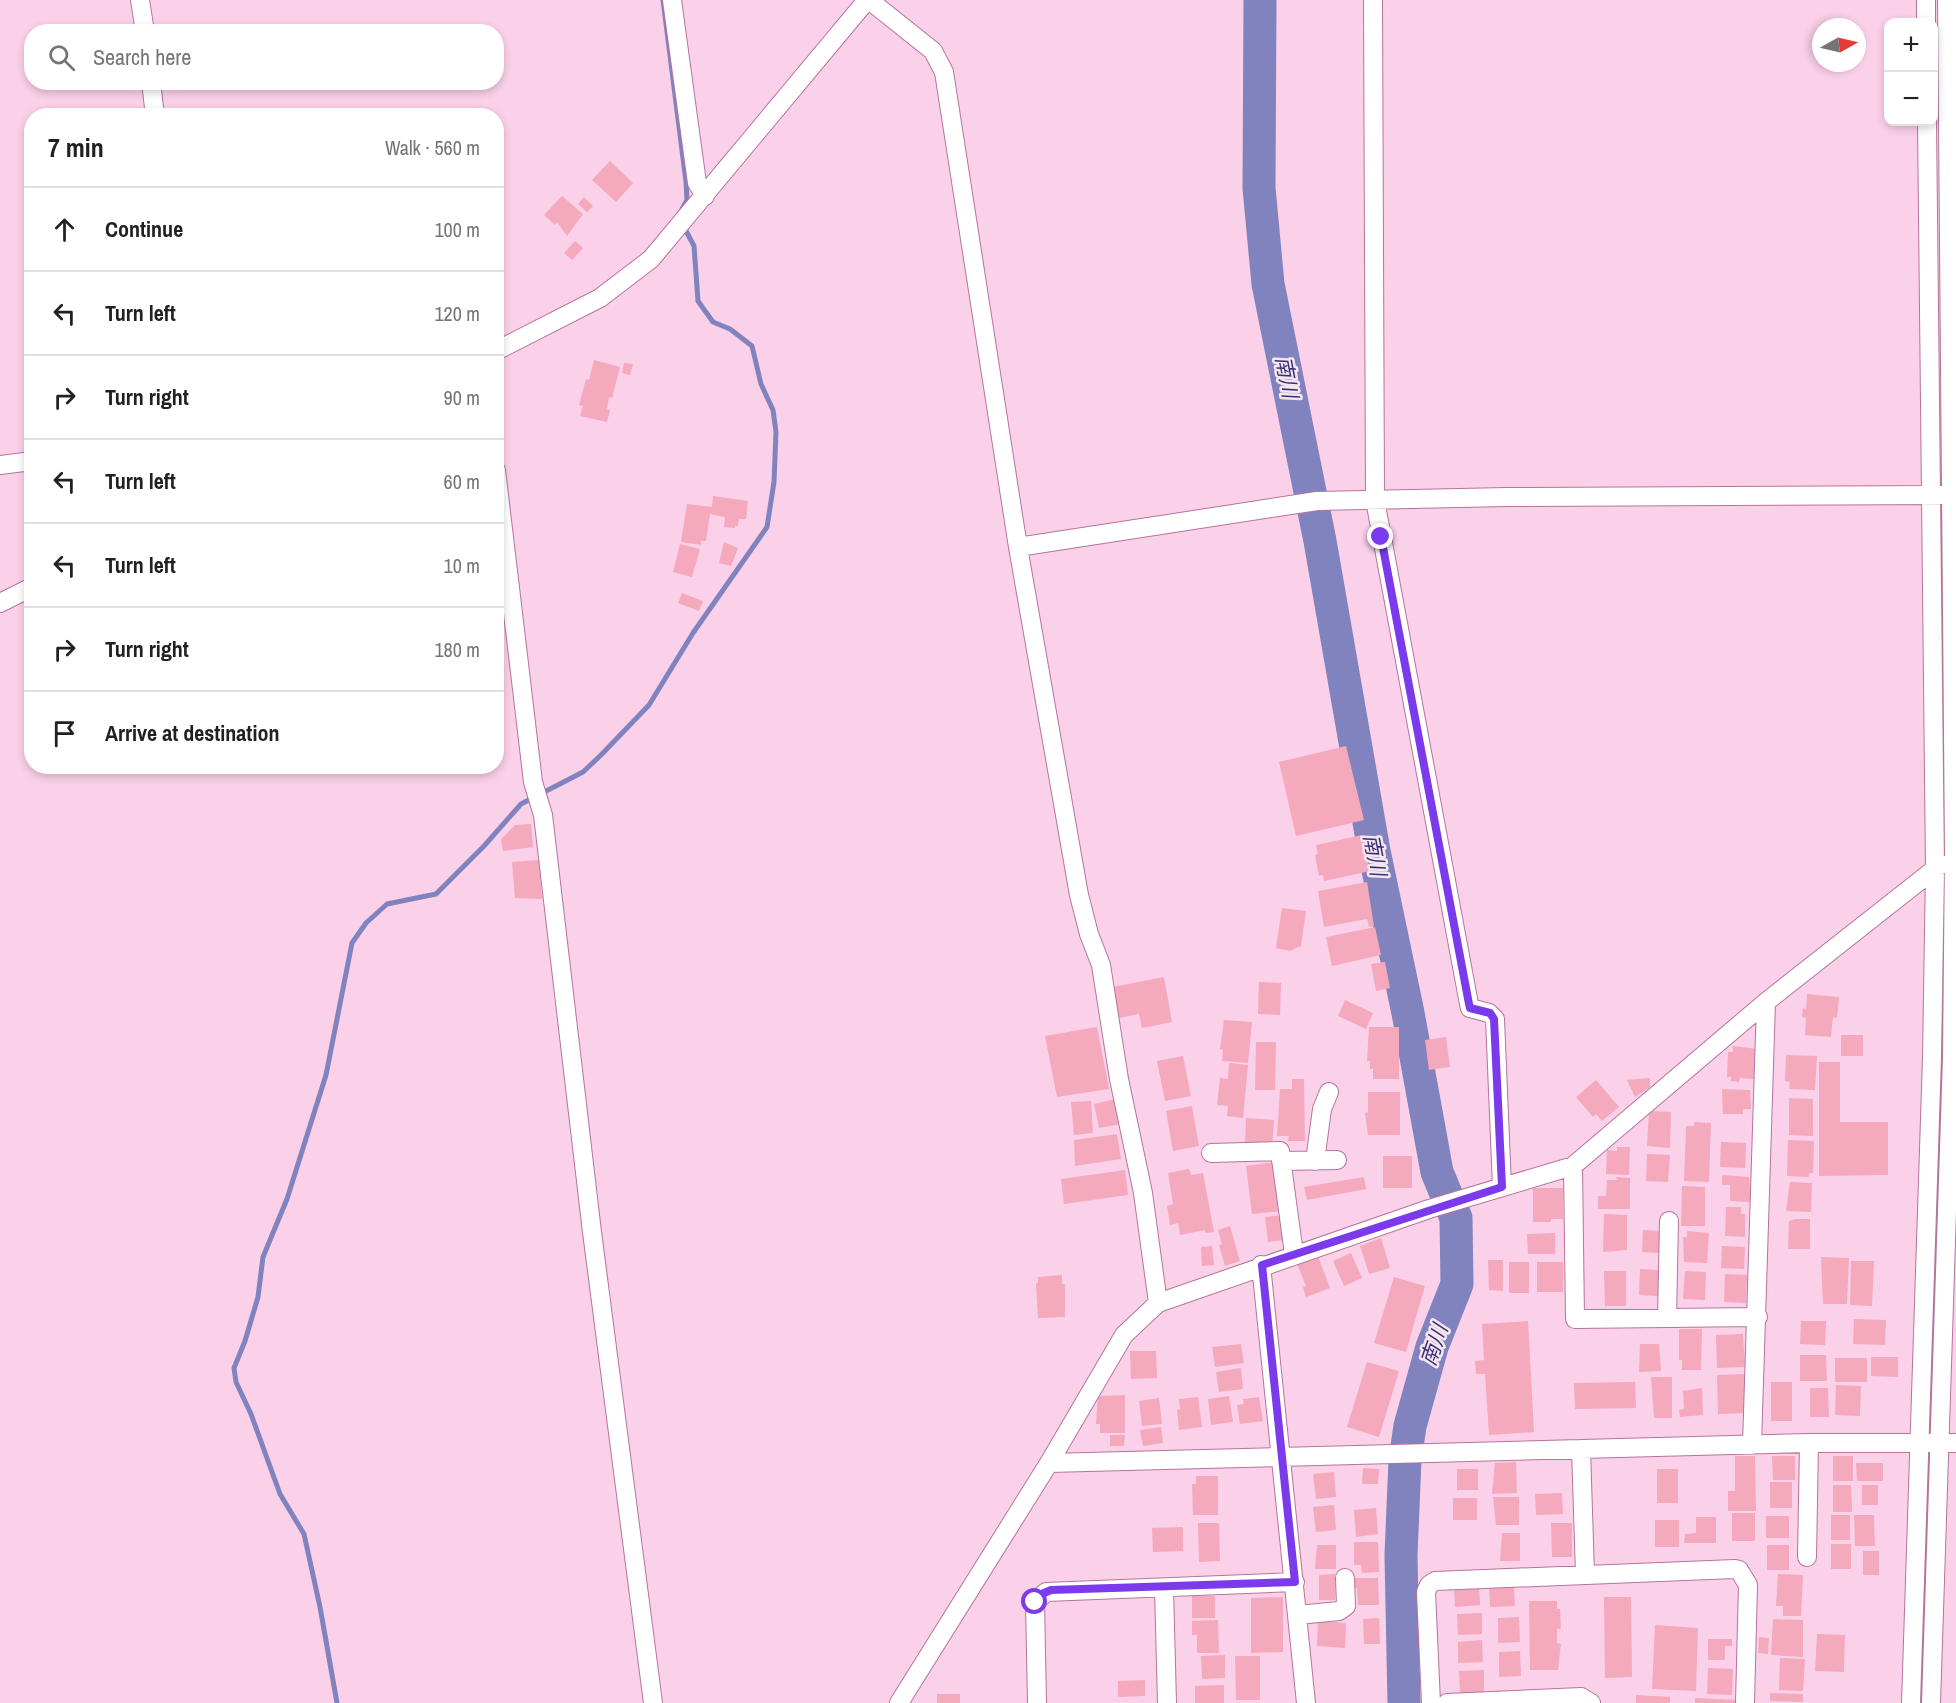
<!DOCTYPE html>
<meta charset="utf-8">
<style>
:root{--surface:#fff;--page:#f2f2f2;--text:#202124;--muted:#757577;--line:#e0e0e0}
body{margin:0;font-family:"Archivo Narrow","Noto Sans JP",sans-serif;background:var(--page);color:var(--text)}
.controls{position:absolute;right:18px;top:18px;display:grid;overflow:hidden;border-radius:12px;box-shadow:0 3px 9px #0003}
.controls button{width:54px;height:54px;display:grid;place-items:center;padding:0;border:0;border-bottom:2px solid var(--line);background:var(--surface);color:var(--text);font:30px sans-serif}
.compass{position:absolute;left:1812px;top:18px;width:54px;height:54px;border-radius:50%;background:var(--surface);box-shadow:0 3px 9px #0003;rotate:82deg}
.stop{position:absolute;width:18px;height:18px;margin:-14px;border:4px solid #7c3aed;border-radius:50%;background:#fff}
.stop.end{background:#7c3aed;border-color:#fff;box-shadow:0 2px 6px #0008}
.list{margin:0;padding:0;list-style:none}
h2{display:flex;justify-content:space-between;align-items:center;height:78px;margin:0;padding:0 24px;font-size:26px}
h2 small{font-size:20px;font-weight:400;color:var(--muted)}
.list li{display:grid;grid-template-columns:39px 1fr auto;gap:18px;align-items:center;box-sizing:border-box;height:84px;padding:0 24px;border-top:2px solid var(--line)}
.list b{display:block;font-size:22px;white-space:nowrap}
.list em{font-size:20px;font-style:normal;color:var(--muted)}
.icon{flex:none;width:33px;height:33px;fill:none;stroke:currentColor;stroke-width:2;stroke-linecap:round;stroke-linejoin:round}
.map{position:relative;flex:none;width:1956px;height:1703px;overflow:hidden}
.search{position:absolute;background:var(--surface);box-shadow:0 3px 9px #0003;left:24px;top:24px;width:480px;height:66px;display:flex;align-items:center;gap:15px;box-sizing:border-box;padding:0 21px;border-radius:24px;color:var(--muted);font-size:22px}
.panel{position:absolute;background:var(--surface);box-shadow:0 3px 9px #0003;left:24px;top:108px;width:480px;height:666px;border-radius:24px}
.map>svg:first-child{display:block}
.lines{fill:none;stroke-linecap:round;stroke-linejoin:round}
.stream{stroke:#8183bf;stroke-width:5}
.river{stroke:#8183bf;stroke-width:33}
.building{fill:#f4a9bc}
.minor-casing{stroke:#b5749d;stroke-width:20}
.minor{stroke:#fff;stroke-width:18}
.route{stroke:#7c3aed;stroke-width:8}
.labels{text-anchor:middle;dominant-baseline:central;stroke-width:5;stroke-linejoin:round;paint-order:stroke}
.water-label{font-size:21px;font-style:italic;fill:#363079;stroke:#f6e7ef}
</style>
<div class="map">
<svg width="1956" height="1703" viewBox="0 0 1956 1703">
<rect width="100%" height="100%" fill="#fbd0e9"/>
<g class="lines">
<path class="stream" d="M663,0L686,182L687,200L682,209
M337,1703L320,1607L304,1534L280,1494L251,1414L236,1382L234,1368L245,1341L258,1297L263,1257L287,1199L326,1075L352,943L366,923L387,904L436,894L484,846L521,804L583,772L601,755L649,705L693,633L767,527L774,482L776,432L773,410L761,384L752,346L730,329L713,322L698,301L694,246L684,227"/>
<path class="river" d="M1260,0L1259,188L1268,284L1320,541L1374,851L1408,1013L1437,1172L1456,1218L1457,1284L1432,1347L1410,1426L1405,1460L1401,1555L1404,1703"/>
</g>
<path class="building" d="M610,161L633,183L616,202L592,180Z
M562,196L583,214L567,236L557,222L555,225L544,215Z
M584,197L593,206L587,212L578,204Z
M575,241L583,248L572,260L564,253Z
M594,360L620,367L612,398L609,397L607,409L610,410L607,422L580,416L583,406L579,405L586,379L589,380Z
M624,363L633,364L630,375L622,373Z
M713,496L748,501L746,519H739L738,526H735V528L724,527L725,517L710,514L706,541H701V545L681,542L687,504L712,507Z
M724,542L738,548L731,566L719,563Z
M680,544L700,549L692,577L673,572Z
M682,593L703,601L699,611L678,603Z
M1346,746L1364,820L1296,836L1279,762Z
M531,824L533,847L503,851L501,839L515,825Z
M1362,835L1370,871L1324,881L1323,875L1319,876L1315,855L1318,854L1316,845Z
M539,860L542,899L515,898L512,862Z
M1367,882L1374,926L1369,927L1367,919L1324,927L1318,891Z
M1282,908L1306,911L1301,946L1290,951L1276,948Z
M1375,927L1381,955L1332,966L1326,937Z
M1385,962L1390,988L1376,991L1371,964Z
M1164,977L1172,1022L1142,1028L1139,1014L1119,1018L1113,987Z
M1259,982L1281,983L1280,1015L1258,1014Z
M1807,994L1839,997L1837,1018L1833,1017L1831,1037L1805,1035L1806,1018L1802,1017L1803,1008L1806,1009Z
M1345,1000L1373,1013L1366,1029L1338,1016Z
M1224,1020L1252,1022L1248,1063L1222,1061L1223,1050L1220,1049Z
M1097,1027L1109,1089L1057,1097L1045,1036Z
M1369,1027H1399V1079H1373V1069H1370V1061H1367Z
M1841,1035H1863V1056H1841Z
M1446,1037L1450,1067L1429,1070L1425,1040Z
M1256,1042H1276L1275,1090H1255Z
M1733,1046L1757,1049L1754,1079L1740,1078L1739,1082L1731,1081V1077H1727L1728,1052H1733Z
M1786,1055L1817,1056L1815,1090L1789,1089L1790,1082L1785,1081Z
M1183,1056L1191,1096L1165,1101L1157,1061Z
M1819,1062H1840V1122H1888V1175L1819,1176Z
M1229,1063L1248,1065L1243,1118L1227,1116L1228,1106L1217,1105L1220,1078L1228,1079Z
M1650,1078V1087L1635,1097L1627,1080Z
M1292,1079H1304L1305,1141H1288L1289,1136H1277L1280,1089H1292Z
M1596,1080L1619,1107L1602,1121L1596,1114L1593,1117L1576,1097Z
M1722,1089L1750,1090L1751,1109H1743V1114H1723Z
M1368,1092H1400V1135H1368L1365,1113L1368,1112Z
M1789,1098L1813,1099V1136L1789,1135Z
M1116,1099L1121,1124L1099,1128L1094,1104Z
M1091,1101L1093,1133L1074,1135L1071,1102Z
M1192,1106L1199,1146L1173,1151L1166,1111Z
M1649,1111L1671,1112L1670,1148L1647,1146Z
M1246,1118L1274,1120L1272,1147L1245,1144Z
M1694,1122L1711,1123L1709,1182L1684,1181L1686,1126H1694Z
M1117,1134L1121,1159L1075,1166L1074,1140Z
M1788,1140L1814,1141L1813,1173H1809V1177L1787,1176Z
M1721,1142L1746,1143L1745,1168L1720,1167Z
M1617,1147H1630L1629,1175L1606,1174L1607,1150L1617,1151Z
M1647,1154L1670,1155L1668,1182L1646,1181Z
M1383,1156H1412V1188H1383Z
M1275,1162L1281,1211L1252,1214L1246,1166Z
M1189,1169L1191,1175L1203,1173L1214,1232L1205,1233V1230L1180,1235L1178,1223L1170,1225L1167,1206L1173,1204L1168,1173Z
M1125,1170L1128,1195L1064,1204L1061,1179Z
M1722,1175L1749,1177L1751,1202L1730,1201V1185H1722Z
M1364,1177L1366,1189L1307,1200L1304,1187Z
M1616,1177L1630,1178V1209H1598V1196H1606L1607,1180H1617Z
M1790,1182L1812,1183L1811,1212L1786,1211Z
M1682,1186L1705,1187V1226H1681Z
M1533,1188H1563V1219H1551V1222H1533Z
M1726,1207H1741V1214H1745V1237L1725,1236Z
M1604,1214L1627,1215V1250L1603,1252Z
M1282,1215L1285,1240L1268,1242L1265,1217Z
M1795,1219H1810V1249H1788L1789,1221Z
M1230,1226L1240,1261L1225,1266L1219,1245L1222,1244L1218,1230Z
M1643,1230L1660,1231L1659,1253L1642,1252Z
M1687,1231L1709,1233L1707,1263L1684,1262L1683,1237H1687Z
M1555,1233V1254H1528L1527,1234Z
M1381,1238L1390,1268L1369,1274L1360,1246Z
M1212,1246L1214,1265L1202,1266L1201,1247Z
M1722,1246L1745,1247L1744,1269L1721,1268Z
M1351,1253L1362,1278L1344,1286L1333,1261Z
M1318,1256L1330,1288L1306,1297L1303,1287L1306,1286L1297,1264Z
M1821,1257L1849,1258L1847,1304H1823Z
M1488,1260H1503V1291L1489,1290Z
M1851,1261H1874L1872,1306L1850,1305Z
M1509,1262H1529V1293H1509Z
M1537,1262H1563V1292H1537Z
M1640,1269L1659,1270L1658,1296L1639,1295Z
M1604,1271H1626V1306H1605Z
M1685,1271L1706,1272L1705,1300L1683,1299Z
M1725,1274L1747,1275L1746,1303L1724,1302Z
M1062,1275V1284H1065V1317L1038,1318L1036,1283H1038V1277Z
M1394,1277L1425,1286L1406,1352L1374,1343Z
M1854,1319L1886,1320L1885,1345L1853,1344Z
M1528,1321L1534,1432L1489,1435L1485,1374H1476L1475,1361L1484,1360L1482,1324Z
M1801,1321H1826L1825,1345L1800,1344Z
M1679,1329H1702L1701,1370H1682V1360H1679Z
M1743,1334L1745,1367L1717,1368L1716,1335Z
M1241,1344L1244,1363L1215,1367L1212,1347Z
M1640,1344H1659L1661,1371L1639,1372Z
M1130,1351H1156L1157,1378L1131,1379Z
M1800,1355H1826L1827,1381H1800Z
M1871,1357H1898V1377L1871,1376Z
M1835,1358H1867V1382H1835Z
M1367,1362L1399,1371L1379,1437L1347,1427Z
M1241,1368L1243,1389L1219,1392L1216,1372Z
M1746,1374L1744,1413L1718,1414L1717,1375Z
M1651,1377H1672V1418H1654Z
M1635,1382L1636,1408L1575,1409L1574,1383Z
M1771,1382H1792V1421H1771Z
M1836,1385L1861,1386L1860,1416L1835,1415Z
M1702,1388L1703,1415L1680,1417L1679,1410L1684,1409L1683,1391Z
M1810,1388H1828L1829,1417H1810Z
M1125,1395V1433H1100V1424H1096L1098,1396Z
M1229,1396L1233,1422L1211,1425L1208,1399Z
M1198,1397L1202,1427L1179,1430L1177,1410L1180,1409L1179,1399Z
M1259,1397L1263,1421L1240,1424L1237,1405L1244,1404L1243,1399Z
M1159,1398L1162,1424L1142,1426L1139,1401Z
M1161,1427L1163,1443L1143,1446L1140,1430Z
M1110,1435H1125L1124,1446H1110Z
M1735,1456H1755L1756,1511H1728V1491H1735Z
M1772,1456H1795V1480H1773Z
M1833,1456H1853V1481H1833Z
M1516,1462L1517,1493L1492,1494L1495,1463Z
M1856,1463H1883V1481H1857Z
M1363,1468L1379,1469L1378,1484H1362Z
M1457,1469H1478V1490H1457Z
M1657,1469H1678V1503H1657Z
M1334,1472L1336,1497L1316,1499L1313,1474Z
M1196,1476H1218V1515H1193L1192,1484H1196Z
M1770,1482H1792V1508H1770Z
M1833,1485H1851L1852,1512H1833Z
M1862,1485H1878V1505H1862Z
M1562,1493L1563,1514L1536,1515L1535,1494Z
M1493,1497H1519V1525H1496Z
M1453,1498H1477V1520H1453Z
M1334,1505L1336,1530L1316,1532L1313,1507Z
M1376,1508L1378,1534L1356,1537L1354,1510Z
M1732,1513H1755V1541H1732Z
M1831,1515H1850V1540H1831Z
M1854,1515H1874L1875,1546H1855Z
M1766,1516H1789V1538H1766Z
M1696,1517H1716V1543H1684L1685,1534L1696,1533Z
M1655,1520H1679V1547H1655Z
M1198,1523H1219L1220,1561L1199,1562Z
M1551,1523H1572V1557H1552Z
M1183,1527V1551L1153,1552L1152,1528Z
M1502,1533H1520V1561H1500Z
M1354,1542H1378L1379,1572L1362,1573L1361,1565H1354Z
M1831,1544H1851V1569H1831Z
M1317,1545H1336V1569H1315Z
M1767,1545H1789V1570H1767Z
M1863,1551H1879V1575H1863Z
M1335,1574V1600H1319V1575Z
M1778,1574L1803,1575L1801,1616H1783V1606H1776Z
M1353,1578H1378L1379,1605H1358L1357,1588H1354Z
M1479,1584L1480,1605L1455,1607L1454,1585Z
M1514,1585L1515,1606L1490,1607L1489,1586Z
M1192,1596H1215V1618H1192Z
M1283,1597V1652L1251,1653V1598Z
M1604,1597H1631L1632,1677L1605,1678Z
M1529,1601H1557V1609H1560L1561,1629H1557V1643L1561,1644L1558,1670H1530Z
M1482,1613V1634L1458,1635L1457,1614Z
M1519,1617L1520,1642L1498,1643V1618Z
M1379,1618L1380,1644H1364L1363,1619Z
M1773,1619L1803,1620V1657L1771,1655Z
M1218,1620L1219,1653H1197V1635H1192V1621Z
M1318,1621L1346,1623L1345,1648L1317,1646Z
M1655,1625L1698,1628L1696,1691L1652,1689Z
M1817,1634L1845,1635L1844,1672L1815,1671Z
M1759,1637L1769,1638L1768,1654L1758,1653Z
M1708,1639H1732V1646H1725V1660H1708Z
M1482,1640L1483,1662L1458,1663V1642Z
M1520,1651L1521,1676L1499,1677V1652Z
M1225,1655V1678L1202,1679L1201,1656Z
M1235,1656H1260V1700H1236Z
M1780,1658L1805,1659L1803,1691L1779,1690Z
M1708,1668L1733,1669L1732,1695L1707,1694Z
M1484,1670V1692L1460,1693L1459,1671Z
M1145,1680V1696L1118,1697V1681Z
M1224,1685V1703H1195V1686Z
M1770,1693L1803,1694V1702L1770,1701Z
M937,1694H960V1703H937Z
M1636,1695L1670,1697V1703H1636Z
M1695,1698L1736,1700V1703H1695Z"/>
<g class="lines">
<defs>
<path id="minor" d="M140,0L145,32
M672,0L697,183L705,196
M869,0L933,51L944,72L1018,547L1317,501L1507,497L1942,495
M1373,0L1375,500L1469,1004L1470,1008L1489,1013L1495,1019L1502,1187
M1926,0V22
M151,82L155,116
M496,351L600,298L651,259L867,0
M0,465L32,461
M496,470L533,782L543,815L592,1232L653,1703
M1018,547L1079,895L1089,934L1101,965L1119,1079L1143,1193L1158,1303
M0,603L32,587
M1211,1153L1280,1151L1294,1254
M1281,1161L1337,1160
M1315,1161L1322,1109L1329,1092
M1573,1166L1575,1319L1758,1317
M1261,1265L1306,1703
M1667,1318L1669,1221
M1752,1445L1766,1002
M1581,1449L1585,1574
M1049,1463L1124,1335L1158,1303L1429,1209L1573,1166L1766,1002L1941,864
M1807,1557L1809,1443
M1164,1588L1167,1703
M1298,1615L1339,1611L1346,1606L1345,1578
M899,1703L1049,1463L1809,1443H1956
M1037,1703L1035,1602L1046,1592L1295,1582
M1431,1703L1426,1592L1429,1585L1435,1581L1735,1569L1739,1570L1748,1585L1745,1703
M1447,1703L1581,1697L1591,1703
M1911,1703L1932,1057L1935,869L1927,122
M1931,1703L1952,1057L1954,853L1947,0"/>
</defs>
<use href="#minor" class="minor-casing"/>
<use href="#minor" class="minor"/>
</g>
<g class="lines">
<path class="route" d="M1035,1602L1042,1594L1051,1590L1295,1582L1262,1265L1502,1187L1494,1019L1490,1013L1470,1008L1469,1004L1381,537"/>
</g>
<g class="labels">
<g class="water-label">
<text transform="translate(1287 377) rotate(79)">南川</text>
<text transform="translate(1375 855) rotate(79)">南川</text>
<text transform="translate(1434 1345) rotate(-71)">南川</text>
</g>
</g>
</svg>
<div class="controls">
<button>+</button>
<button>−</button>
</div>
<svg class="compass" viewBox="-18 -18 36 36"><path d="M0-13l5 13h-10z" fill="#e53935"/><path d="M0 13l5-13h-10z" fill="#757577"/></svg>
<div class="stop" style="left:1035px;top:1602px"></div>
<div class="stop end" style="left:1381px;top:537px"></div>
<div class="search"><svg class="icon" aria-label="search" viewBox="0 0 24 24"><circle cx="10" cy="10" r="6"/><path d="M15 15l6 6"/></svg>Search here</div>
<section class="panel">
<h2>7 min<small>Walk · 560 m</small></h2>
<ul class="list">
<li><svg class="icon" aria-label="ahead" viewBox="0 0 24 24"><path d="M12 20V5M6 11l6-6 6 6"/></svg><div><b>Continue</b></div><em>100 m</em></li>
<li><svg class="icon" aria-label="left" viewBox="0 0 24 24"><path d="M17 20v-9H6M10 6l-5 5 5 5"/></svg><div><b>Turn left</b></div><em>120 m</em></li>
<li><svg class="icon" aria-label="right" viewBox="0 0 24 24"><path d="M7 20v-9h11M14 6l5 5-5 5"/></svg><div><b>Turn right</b></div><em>90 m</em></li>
<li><svg class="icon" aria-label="left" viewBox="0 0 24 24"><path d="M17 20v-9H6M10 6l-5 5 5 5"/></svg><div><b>Turn left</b></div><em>60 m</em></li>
<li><svg class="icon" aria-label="left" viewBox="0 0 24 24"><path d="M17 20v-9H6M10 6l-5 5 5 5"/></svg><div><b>Turn left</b></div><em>10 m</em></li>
<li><svg class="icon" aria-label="right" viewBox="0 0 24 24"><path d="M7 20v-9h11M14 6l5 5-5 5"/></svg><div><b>Turn right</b></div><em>180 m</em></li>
<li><svg class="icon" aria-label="arrive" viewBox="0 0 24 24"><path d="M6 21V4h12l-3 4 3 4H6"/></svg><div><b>Arrive at destination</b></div></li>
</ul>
</section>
</div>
